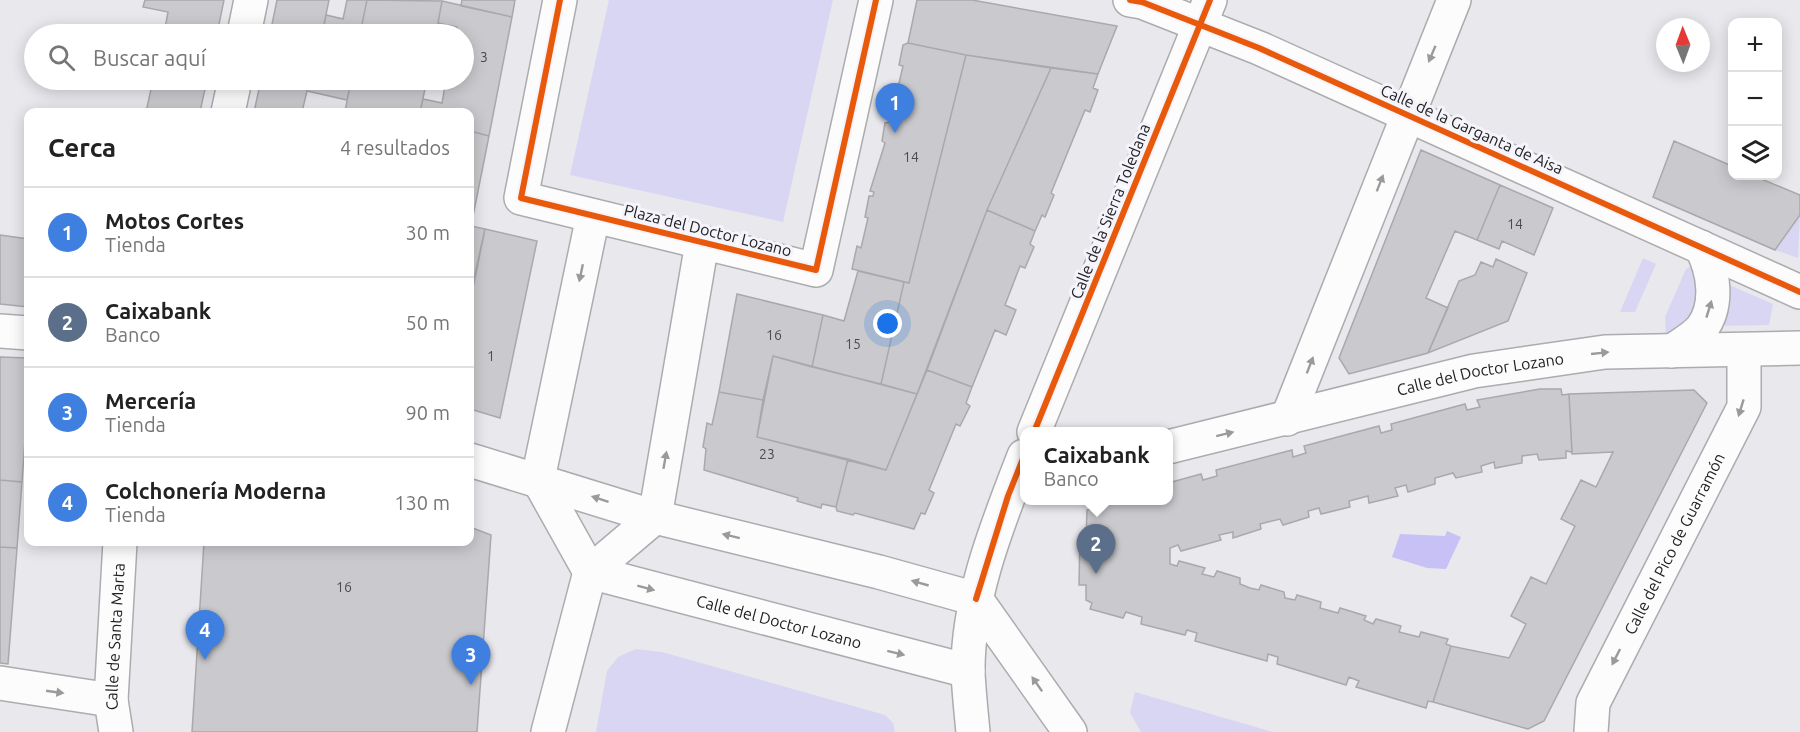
<!DOCTYPE html>
<html lang="es">
<meta charset="utf-8">
<style>
:root{--surface:#fff;--page:#f6f6f6;--text:#222;--muted:#767676;--line:#e0e0e0;--accent:#1a73e8}
body{margin:0;font-family:Ubuntu,sans-serif;background:var(--page);color:var(--text)}
.controls{position:absolute;right:18px;top:18px;display:grid;overflow:hidden;border-radius:12px;box-shadow:0 3px 15px #0003}
.controls button{width:54px;height:54px;display:grid;place-items:center;padding:0;border:0;border-bottom:2px solid var(--line);background:var(--surface);color:var(--text);font:30px sans-serif}
.compass{position:absolute;left:1656px;top:18px;width:54px;height:54px;border-radius:50%;background:var(--surface);box-shadow:0 3px 15px #0003;rotate:359deg}
.you{position:absolute;left:888px;top:324px;width:21px;height:21px;margin:-15px;border:4px solid #fff;border-radius:50%;background:#1a73e8;box-shadow:0 0 0 9px #1a73e833}
.badge{display:grid;place-items:center;width:39px;height:39px;border-radius:50%;background:var(--accent);color:#fff;font-size:20px;font-weight:700}
.pin{position:absolute;translate:-50% -50px;filter:drop-shadow(0 2px 3px #0008)}
.pin::after{content:'';position:absolute;top:32px;width:21px;height:18px;background:inherit;clip-path:polygon(0 0,100% 0,50% 100%)}
.popup{position:absolute;left:1020px;top:427px;width:153px;height:78px;box-sizing:border-box;display:grid;place-content:center;border-radius:12px;background:var(--surface);filter:drop-shadow(0 2px 4px #0005);font-size:20px;white-space:nowrap;color:var(--muted)}
.popup b{font-size:22px;color:var(--text)}
.popup::after{content:'';position:absolute;left:50%;top:100%;margin-left:-12px;border:12px solid transparent;border-top-color:var(--surface)}
.list{margin:0;padding:0;list-style:none}
h2{display:flex;justify-content:space-between;align-items:center;height:78px;margin:0;padding:0 24px;font-size:26px}
h2 small{font-size:20px;font-weight:400;color:var(--muted)}
.list li{display:grid;grid-template-columns:39px 1fr auto;gap:18px;align-items:center;box-sizing:border-box;height:90px;padding:0 24px;border-top:2px solid var(--line)}
.list b{display:block;font-size:22px;white-space:nowrap}
.list p{margin:0;font-size:20px;white-space:nowrap;color:var(--muted)}
.list em{font-size:20px;font-style:normal;color:var(--muted)}
.icon{flex:none;width:33px;height:33px;fill:none;stroke:currentColor;stroke-width:2;stroke-linecap:round;stroke-linejoin:round}
.map{position:relative;flex:none;width:1800px;height:732px;overflow:hidden}
.search{position:absolute;background:var(--surface);box-shadow:0 3px 15px #0003;left:24px;top:24px;width:450px;height:66px;display:flex;align-items:center;gap:15px;box-sizing:border-box;padding:0 21px;border-radius:33px;color:var(--muted);font-size:22px}
.panel{position:absolute;background:var(--surface);box-shadow:0 3px 15px #0003;left:24px;top:108px;width:450px;height:438px;border-radius:12px}
.map>svg:first-child{display:block}
.green{fill:#d9d6f4}
.water{fill:#c8c1f5}
.building{fill:#cac9cd;stroke:#a9a9ac;stroke-width:1.5}
.lines{fill:none;stroke-linecap:round;stroke-linejoin:round}
.street-casing{stroke:#acacaf;stroke-width:36}
.street{stroke:#fcfcfc;stroke-width:33}
.cycleway-casing{stroke:#f5f4fb;stroke-width:10}
.cycleway{stroke:#e8590c;stroke-width:6}
.oneway{fill:#9a9a9b}
.labels{text-anchor:middle;dominant-baseline:central;stroke-width:6;stroke-linejoin:round;paint-order:stroke}
.number-label{font-size:14px;fill:#4c4c4f}
.street-label{font-size:16px;fill:#222225;stroke:#f5f4fb}
</style>
<div class="map">
<svg width="1800" height="732" viewBox="0 0 1800 732">
<rect width="100%" height="100%" fill="#e8e8ed"/>
<path class="green" d="M609,0H833L783,222L570,175Z
M1800,215L1798,258L1775,250Z
M1643,258L1656,264L1635,312H1620Z
M1693,265L1700,278L1696,315L1666,337L1665,317L1686,269Z
M1725,283L1773,304L1769,325L1716,326Z
M636,649L662,652L885,715L893,723L895,732H596L607,671L618,657Z
M1135,692L1273,732H1141L1130,713Z"/>
<path class="water" d="M1447,531L1461,537L1446,569L1427,568L1392,557L1400,534L1445,536Z"/>
<path class="building" d="M145,0H224L217,34H164L168,12L143,7Z
M277,0H329L322,34H270Z
M347,0H367L360,34L324,26L326,15L343,19Z
M367,0L442,1L436,34H360Z
M462,0H515L512,17L461,6Z
M917,0H972L1117,26L1098,74L966,55L908,43Z
M442,1L512,17L489,136L470,131V112H420L423,99L442,103L446,80H464V34H455L457,27L438,23Z
M908,43L966,55L909,283L852,269L857,246L861,248L868,218L865,217L869,196H873L874,192L870,191L885,143L882,141L885,123L890,122L888,116L892,96H896L903,66L899,65L903,45Z
M966,55L1051,68L987,210L917,394L881,384L904,282L909,283Z
M1051,68L1098,74L1093,88L1098,90L1090,112L1085,110L1051,193L1054,195L1045,217L1042,215L1035,231L987,210Z
M153,80H207L200,112H146Z
M261,80H321L350,86L347,100L307,91L302,112H254Z
M351,80H427L420,112H345Z
M470,131L489,136L471,226L485,229L474,278L470,277Z
M1674,141L1732,166V176H1754L1800,195V215L1775,250L1653,197Z
M1421,150L1500,185L1477,240L1455,231L1426,298L1448,308L1428,353L1349,374L1339,358Z
M1500,185L1553,208L1534,255L1502,241L1499,249L1477,240Z
M987,210L1035,231L1030,244L1034,247L1025,268L1020,266L1005,305L1016,310L1006,335L995,330L972,387L927,370Z
M485,229L537,241L500,418L470,409V303Z
M0,235L28,239V307L0,304Z
M1496,259L1527,273L1508,321L1428,353L1459,281L1475,275L1481,262L1493,267Z
M858,271L904,282L881,384L812,367L823,315L844,321Z
M737,294L823,315L812,367L773,356L763,400L719,392Z
M773,356L917,394L886,470L757,437Z
M0,357L28,358V399L22,482L0,480Z
M927,370L972,387L966,403L970,406L960,426L956,424L929,490L934,493L925,514L921,513L914,529L855,513L853,515L837,511L836,507L848,459L886,470Z
M1540,389H1561L1562,395L1569,394L1572,452L1566,451V458L1539,460L1537,454L1522,456V463L1495,468L1494,462L1481,466L1482,472L1456,478L1453,473L1435,478V484L1408,492L1406,485L1395,488L1398,496L1369,503L1368,496L1349,501L1350,507L1321,514L1319,508L1308,511L1309,517L1283,525L1280,519L1260,524L1261,529L1233,538V532L1219,535L1221,540L1181,551L1178,545L1170,548V564L1177,566L1179,561L1205,568L1202,574L1214,577L1217,571L1240,578V584L1250,588L1259,590L1261,585L1284,592L1285,598L1295,600L1297,595L1321,602L1320,608L1338,613L1340,608L1366,616L1364,620L1373,624L1376,619L1401,626L1399,632L1419,637L1421,632L1448,639L1446,644L1451,646L1433,702L1428,701L1426,708L1356,687L1359,681L1349,677L1346,685L1277,664L1278,657L1268,654L1267,661L1195,641L1197,633L1187,630L1185,635L1141,624L1142,617L1126,612L1123,618L1090,609L1092,603L1086,600V585H1079L1080,538H1086L1087,510L1092,509L1090,504L1102,500H1168V483L1201,474L1203,480L1217,476L1216,470L1292,450L1293,457L1306,453L1304,446L1379,426L1381,433L1392,430L1391,424L1465,404L1467,410L1480,407L1477,400Z
M1694,390L1707,403L1544,721L1528,729L1433,702L1451,646L1509,658L1526,624L1511,616L1531,577L1546,584L1575,526L1561,519L1581,480L1596,487L1613,452L1572,454L1569,394Z
M719,392L763,400L757,437L848,459L836,507L822,504L821,508L797,501L798,498L704,470L706,449L703,447L707,423L712,425Z
M0,480L22,482L17,548L0,547Z
M470,527L491,535L477,732H192L204,542H470Z
M0,547L17,548L8,664L0,663Z"/>
<g class="lines">
<defs>
<g id="street">
<path d="M560,0L521,198L816,270L876,0"/>
<path d="M1130,0L1142,2L1259,48L1800,292"/>
<path d="M244,34L251,0"/>
<path d="M228,112L235,80"/>
<path d="M0,331L28,333"/>
<path d="M1672,351C1682,344 1695,337 1702,328C1719,305 1714,271 1701,247"/>
<path d="M1287,419L1454,0"/>
<path d="M1034,432L1210,0"/>
<path id="s1" d="M1168,447L1474,371L1605,352L1800,348"/>
<path d="M470,460L655,517L879,572L976,599"/>
<path id="s2" d="M538,479L590,572L968,671"/>
<path d="M538,479L593,216"/>
<path d="M655,517L702,243"/>
<path d="M590,572L655,517"/>
<path d="M976,599L1070,732"/>
<path d="M0,683L111,700"/>
<path id="s3" d="M116,732L111,700L120,542"/>
<path d="M548,732L590,572"/>
<path d="M973,732C971,712 969,692 968,673C967,599 998,523 1024,456"/>
<path id="s4" d="M1591,732L1593,703L1744,407V351"/>
</g>
</defs>
<use href="#street" class="street-casing"/>
<use href="#street" class="street"/>
<defs>
<path id="cycleway" d="M560,0L521,198L816,270L876,0
M1130,0L1142,2L1259,48L1800,292
M1034,432L1210,0
M976,599L1008,496L1024,456"/>
</defs>
<use href="#cycleway" class="cycleway-casing"/>
<use href="#cycleway" class="cycleway"/>
</g>
<defs><path id="oneway-solid" d="M-6-.8H1V-3.2L6.5 0L1 3.2V.8H-6Z" transform="scale(1.5)"/></defs>
<g class="oneway">
<use href="#oneway-solid" transform="translate(1432 54) rotate(113)"/>
<use href="#oneway-solid" transform="translate(1380 183) rotate(-69)"/>
<use href="#oneway-solid" transform="translate(581 273) rotate(102)"/>
<use href="#oneway-solid" transform="translate(1709 309) rotate(-73)"/>
<use href="#oneway-solid" transform="translate(1600 353) rotate(-6)"/>
<use href="#oneway-solid" transform="translate(1310 365) rotate(-69)"/>
<use href="#oneway-solid" transform="translate(1741 408) rotate(107)"/>
<use href="#oneway-solid" transform="translate(1225 434) rotate(-14)"/>
<use href="#oneway-solid" transform="translate(665 460) rotate(-80)"/>
<use href="#oneway-solid" transform="translate(600 499) rotate(-162)"/>
<use href="#oneway-solid" transform="translate(731 536) rotate(-166)"/>
<use href="#oneway-solid" transform="translate(920 583) rotate(-164)"/>
<use href="#oneway-solid" transform="translate(646 588) rotate(15)"/>
<use href="#oneway-solid" transform="translate(896 653) rotate(14)"/>
<use href="#oneway-solid" transform="translate(1616 657) rotate(117)"/>
<use href="#oneway-solid" transform="translate(1037 684) rotate(-125)"/>
<use href="#oneway-solid" transform="translate(55 692) rotate(8)"/>
</g>
<g class="labels">
<g class="number-label">
<text x="484" y="57">3</text>
<text x="911" y="157">14</text>
<text x="1515" y="224">14</text>
<text x="774" y="335">16</text>
<text x="853" y="344">15</text>
<text x="491" y="356">1</text>
<text x="767" y="454">23</text>
<text x="344" y="587">16</text>
</g>
<g class="street-label">
<text transform="translate(1472 129) rotate(24)">Calle de la Garganta de Aisa</text>
<text transform="translate(1110 211) rotate(-68)">Calle de la Sierra Toledana</text>
<text transform="translate(708 230) rotate(14)">Plaza del Doctor Lozano</text>
<text stroke="none"><textPath href="#s1" startOffset="321">Calle del Doctor Lozano</textPath></text>
<text stroke="none"><textPath href="#s4" startOffset="208">Calle del Pico de Guarramón</textPath></text>
<text stroke="none"><textPath href="#s2" startOffset="302">Calle del Doctor Lozano</textPath></text>
<text stroke="none"><textPath href="#s3" startOffset="96">Calle de Santa Marta</textPath></text>
</g>
</g>
</svg>
<div class="controls">
<button>+</button>
<button>−</button>
<button><svg class="icon" aria-label="layers" viewBox="0 0 24 24"><path d="M12 4l9 5-9 5-9-5zM3 14l9 5 9-5"/></svg></button>
</div>
<svg class="compass" viewBox="-18 -18 36 36"><path d="M0-13l5 13h-10z" fill="#e53935"/><path d="M0 13l5-13h-10z" fill="#767676"/></svg>
<div class="you"></div>
<div class="pin badge" style="left:895px;top:133px;background:#3f7fe0">1</div>
<div class="pin badge" style="left:1096px;top:574px;background:#5c6f8a">2</div>
<div class="popup"><b>Caixabank</b>Banco</div>
<div class="pin badge" style="left:471px;top:685px;background:#3f7fe0">3</div>
<div class="pin badge" style="left:205px;top:660px;background:#3f7fe0">4</div>
<div class="search"><svg class="icon" aria-label="search" viewBox="0 0 24 24"><circle cx="10" cy="10" r="6"/><path d="M15 15l6 6"/></svg>Buscar aquí</div>
<section class="panel">
<h2>Cerca<small>4 resultados</small></h2>
<ul class="list">
<li><span class="badge" style="background:#3f7fe0">1</span><div><b>Motos Cortes</b><p>Tienda</p></div><em>30 m</em></li>
<li><span class="badge" style="background:#5c6f8a">2</span><div><b>Caixabank</b><p>Banco</p></div><em>50 m</em></li>
<li><span class="badge" style="background:#3f7fe0">3</span><div><b>Mercería</b><p>Tienda</p></div><em>90 m</em></li>
<li><span class="badge" style="background:#3f7fe0">4</span><div><b>Colchonería Moderna</b><p>Tienda</p></div><em>130 m</em></li>
</ul>
</section>
</div>
